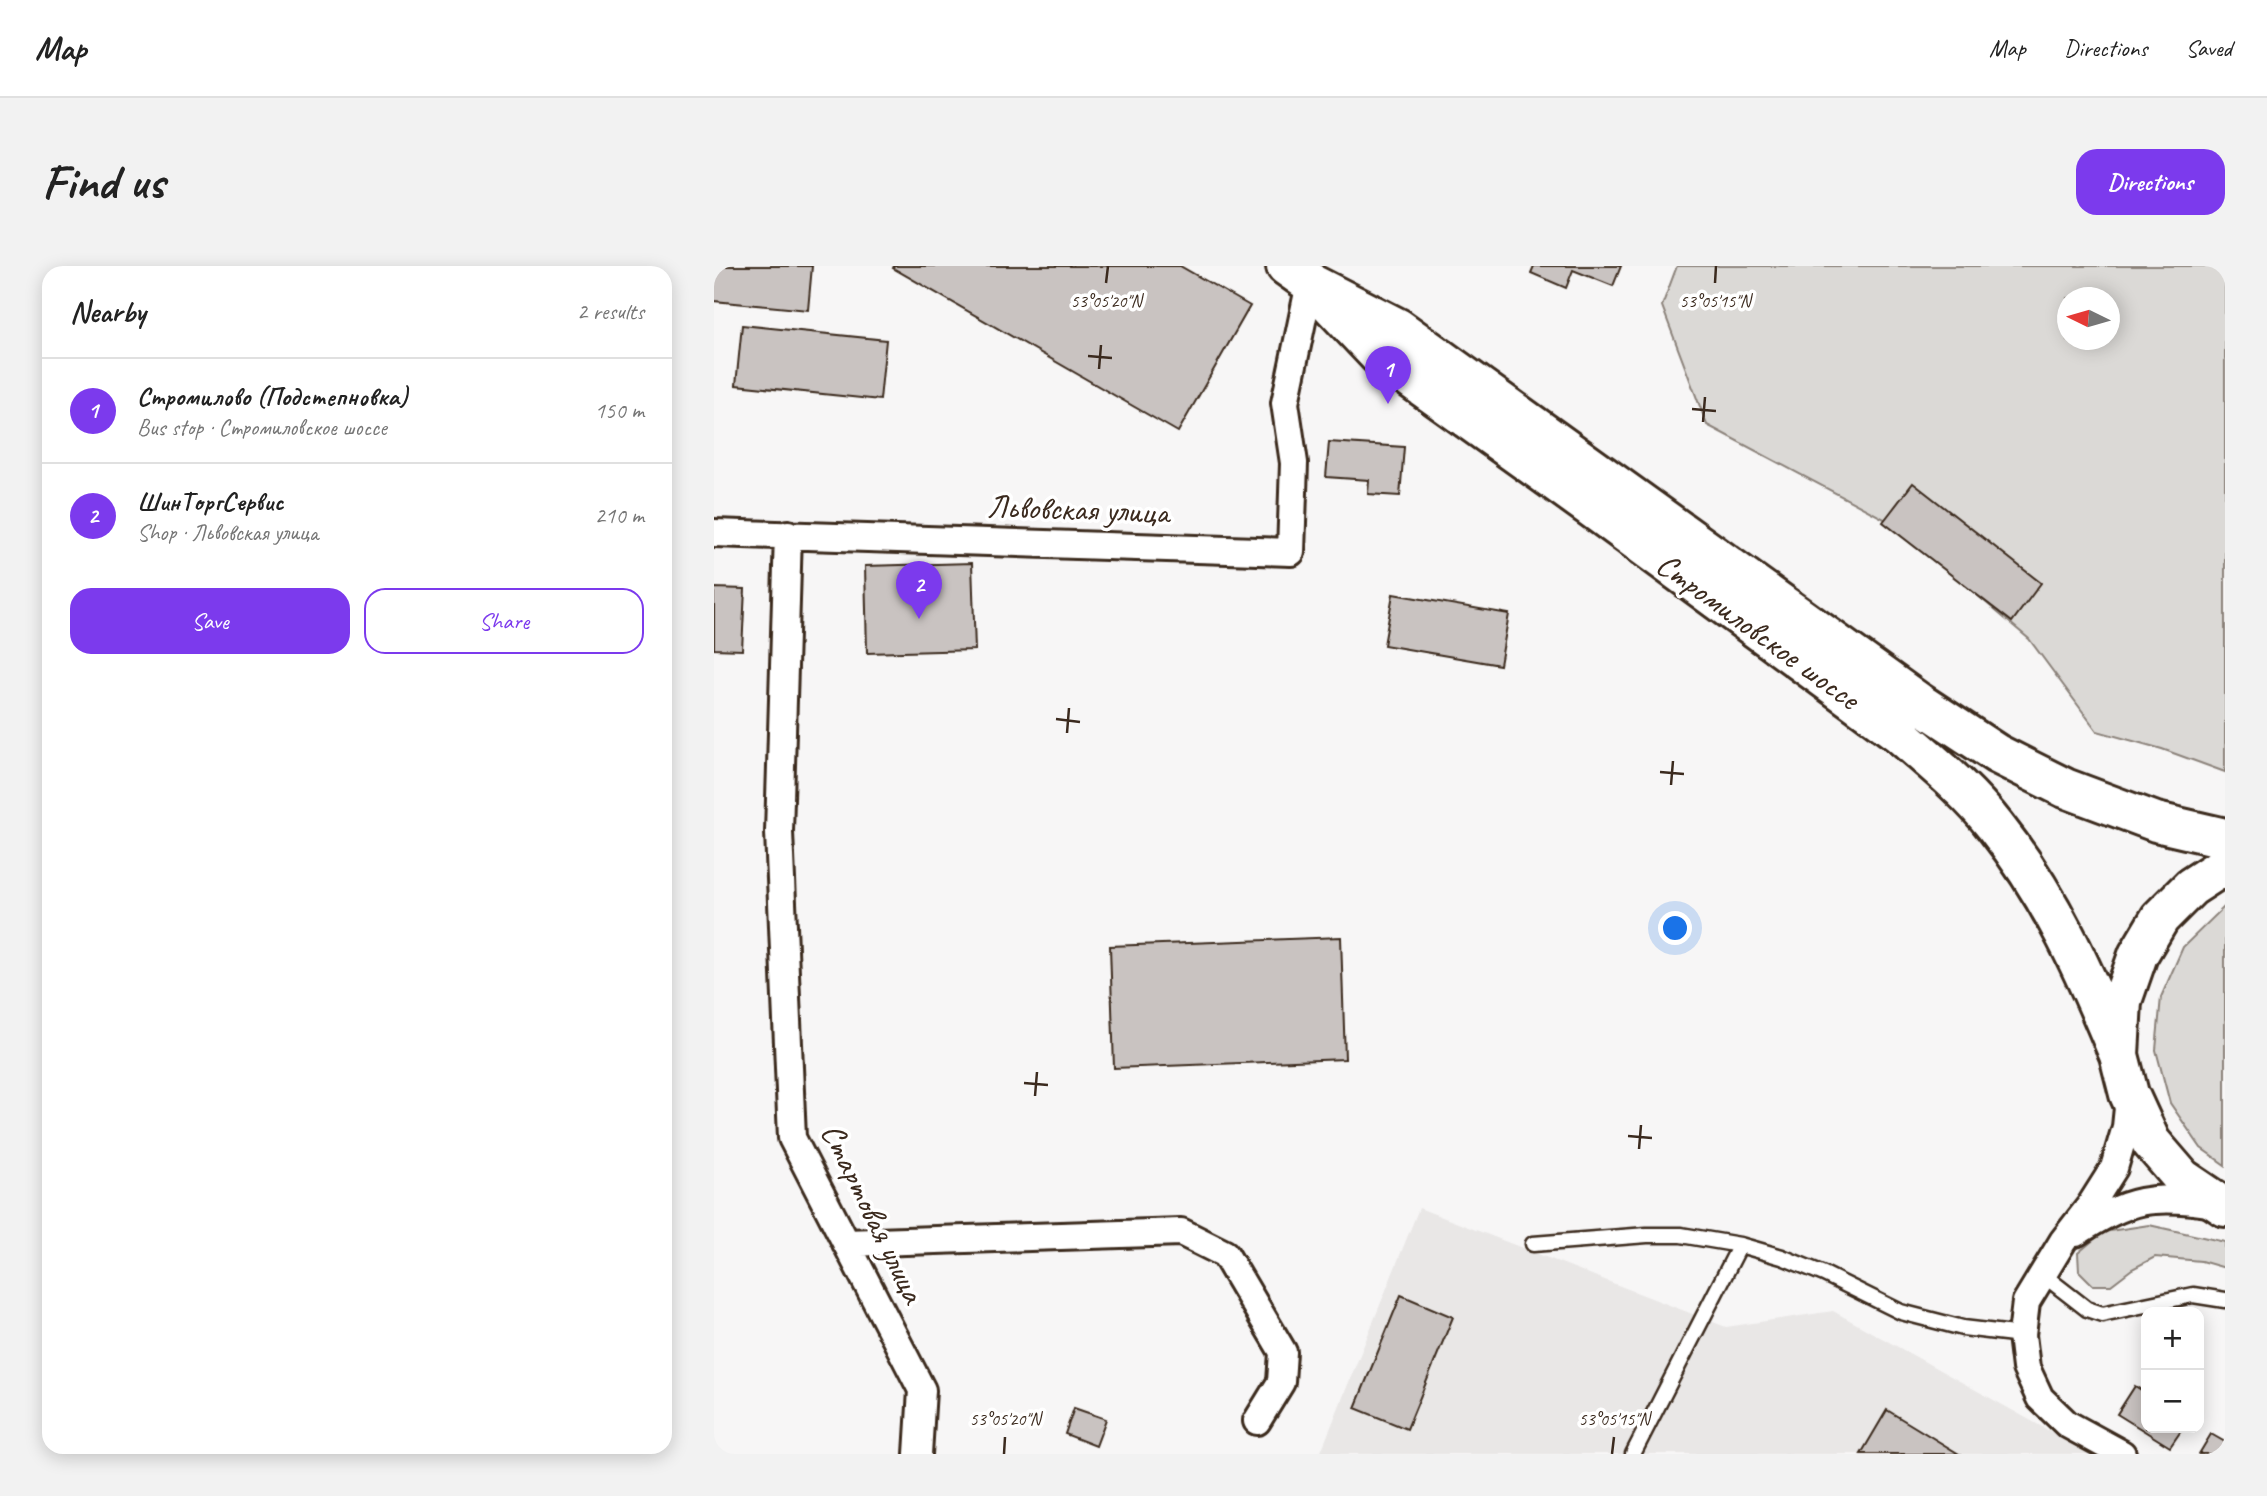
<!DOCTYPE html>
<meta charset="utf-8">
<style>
:root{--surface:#fff;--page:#f2f2f2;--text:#222;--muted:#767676;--line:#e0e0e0;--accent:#7c3aed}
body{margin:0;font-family:Caveat,sans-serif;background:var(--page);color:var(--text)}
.controls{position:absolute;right:21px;bottom:21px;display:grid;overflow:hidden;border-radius:14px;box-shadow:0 4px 18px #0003}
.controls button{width:63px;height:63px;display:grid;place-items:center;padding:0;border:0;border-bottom:2px solid var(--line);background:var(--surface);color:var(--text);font:35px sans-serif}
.compass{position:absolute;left:1343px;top:21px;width:63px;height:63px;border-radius:50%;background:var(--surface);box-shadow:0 4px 18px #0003;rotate:275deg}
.you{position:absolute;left:962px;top:663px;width:24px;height:24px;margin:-18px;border:5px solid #fff;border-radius:50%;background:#1a73e8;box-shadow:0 0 0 10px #1a73e833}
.badge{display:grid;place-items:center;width:46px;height:46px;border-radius:50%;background:var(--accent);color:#fff;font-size:23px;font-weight:700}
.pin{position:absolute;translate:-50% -58px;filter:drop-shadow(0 2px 4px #0008)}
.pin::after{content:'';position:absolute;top:37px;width:24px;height:21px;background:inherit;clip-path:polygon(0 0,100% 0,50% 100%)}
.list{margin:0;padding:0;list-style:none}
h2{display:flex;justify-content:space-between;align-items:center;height:91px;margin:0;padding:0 28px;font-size:30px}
h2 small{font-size:23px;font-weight:400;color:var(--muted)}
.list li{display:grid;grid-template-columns:46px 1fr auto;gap:21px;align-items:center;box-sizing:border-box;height:105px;padding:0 28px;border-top:2px solid var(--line)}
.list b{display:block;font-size:26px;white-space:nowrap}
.list p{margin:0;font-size:23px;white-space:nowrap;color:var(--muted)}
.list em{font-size:23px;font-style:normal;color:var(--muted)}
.actions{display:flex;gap:14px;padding:21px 28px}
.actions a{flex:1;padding:16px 0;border:2px solid var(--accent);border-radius:21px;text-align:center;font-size:24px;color:var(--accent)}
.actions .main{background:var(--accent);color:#fff}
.map{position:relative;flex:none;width:1511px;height:1188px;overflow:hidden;border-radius:21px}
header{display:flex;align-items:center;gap:42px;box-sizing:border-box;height:98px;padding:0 35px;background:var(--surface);border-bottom:2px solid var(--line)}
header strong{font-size:33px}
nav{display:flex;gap:38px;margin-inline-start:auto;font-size:24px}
.intro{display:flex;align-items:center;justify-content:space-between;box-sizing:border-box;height:168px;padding:0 42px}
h1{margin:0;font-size:49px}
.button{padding:18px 32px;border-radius:21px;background:var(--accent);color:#fff;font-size:24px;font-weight:700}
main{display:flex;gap:42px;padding:0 42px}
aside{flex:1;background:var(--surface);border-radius:21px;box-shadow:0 4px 18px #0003}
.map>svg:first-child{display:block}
.built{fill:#e9e7e6}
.green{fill:#dbd9d6;stroke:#8b827a;stroke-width:2;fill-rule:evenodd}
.building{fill:#c9c3c1;stroke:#3b2a1e;stroke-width:2}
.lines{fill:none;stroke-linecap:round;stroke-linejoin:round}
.lane-casing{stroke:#3b2a1e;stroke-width:19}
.street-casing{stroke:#3b2a1e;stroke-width:32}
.primary-casing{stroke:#3b2a1e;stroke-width:44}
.lane{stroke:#fff;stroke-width:14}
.street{stroke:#fff;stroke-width:26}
.primary{stroke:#fff;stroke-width:38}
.ticks{fill:none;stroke:#3b2a1e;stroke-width:2.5}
.labels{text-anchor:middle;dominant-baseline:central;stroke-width:7;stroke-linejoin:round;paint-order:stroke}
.street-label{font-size:33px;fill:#3b2a1e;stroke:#fff}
.ticks-label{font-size:18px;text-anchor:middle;fill:#3b2a1e;stroke:#fff;stroke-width:7;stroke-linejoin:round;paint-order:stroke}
</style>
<header>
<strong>Map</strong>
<nav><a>Map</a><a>Directions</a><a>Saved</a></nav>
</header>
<div class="intro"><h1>Find us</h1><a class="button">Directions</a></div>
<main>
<aside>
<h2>Nearby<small>2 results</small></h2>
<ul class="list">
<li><span class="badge">1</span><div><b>Стромилово (Подстепновка)</b><p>Bus stop · Стромиловское шоссе</p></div><em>150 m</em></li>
<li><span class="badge">2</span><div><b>ШинТоргСервис</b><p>Shop · Львовская улица</p></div><em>210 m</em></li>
</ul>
<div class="actions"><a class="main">Save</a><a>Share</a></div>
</aside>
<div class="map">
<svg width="1511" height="1188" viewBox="0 0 1511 1188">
<rect width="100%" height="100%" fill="#f7f6f6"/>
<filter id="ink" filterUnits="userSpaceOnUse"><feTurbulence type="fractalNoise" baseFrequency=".0143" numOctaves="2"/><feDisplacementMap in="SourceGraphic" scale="14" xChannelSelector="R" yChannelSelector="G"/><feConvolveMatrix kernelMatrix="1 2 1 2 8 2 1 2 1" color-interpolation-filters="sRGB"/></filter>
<g filter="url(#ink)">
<path class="built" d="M705,942L1012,1061L1119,1045L1377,1188H606Z"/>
<path class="green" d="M963,0H1511V506L1448,483L1383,465L1315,373L1178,257L993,159L948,40ZM1353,32H1395V74H1353Z
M1511,640V899L1487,882L1456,837L1442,784L1447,731L1469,681Z
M1435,959L1511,976V1002L1487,995L1441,991L1418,1003L1397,1019H1379L1365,1005L1364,987L1389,966Z"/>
<path class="building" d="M0,0H98L94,44L0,35Z
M180,0H466L536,40L464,166L179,2Z
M820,0H907L899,20L859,4L852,22L817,7Z
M28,59L172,74L166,134L22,119Z
M615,176L690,181L686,230L654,228L655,214L612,211Z
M1199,217L1327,317L1298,356L1169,256Z
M258,297L261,384L153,387L151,300Z
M0,322L31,323L28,384L0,383Z
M679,328L795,348L786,399L670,379Z
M627,671L631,793L400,802L396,680Z
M687,1029L739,1051L693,1163L641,1142Z
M1421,1120L1432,1127V1162H1469L1456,1181L1403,1148Z
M360,1142L392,1153L382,1180L351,1168Z
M1173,1144L1245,1188H1147Z
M1497,1168L1511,1176V1188H1485Z"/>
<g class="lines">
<defs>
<path id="lane" d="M819,978L933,969H967L1026,979L1068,991L1110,1008L1187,1046L1249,1062L1308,1069
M1328,1008L1373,1043L1388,1048L1479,1029L1511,1034
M919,1188L1026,979"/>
<path id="street" d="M0,267L577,286L580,197L571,137L596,17V7
M74,268L65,566L78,872L208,1124L204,1188
M1362,967C1415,932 1440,928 1501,938
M132,977L467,966L511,988L569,1086L567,1116L543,1155
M1408,1188L1353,1158L1326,1132L1312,1102L1308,1069L1312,1036L1349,975L1376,940L1400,902L1412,861L1415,832"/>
<path id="primary" d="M572,0L596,17L684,62L1204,436L1283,488L1351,522L1442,556L1511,572
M596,17L664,89L875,240L1186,468C1219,497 1254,525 1281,560C1337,630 1371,707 1405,789
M1511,599L1477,621L1446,652L1424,689L1408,735L1405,789L1415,828L1437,876L1468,912L1511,941"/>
</defs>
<use href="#lane" class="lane-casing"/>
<use href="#street" class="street-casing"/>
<use href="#primary" class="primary-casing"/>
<use href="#lane" class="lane"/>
<use href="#street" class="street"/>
<use href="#primary" class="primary"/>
</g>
</g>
<path class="ticks" d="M392,17L394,0M1001,17L1002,0M374,90L398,92M385,103L387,79M978,143L1002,145M989,156L991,131M342,453L366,456M353,467L355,442M946,506L970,508M957,519L959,495M310,817L334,819M321,830L323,806M914,870L938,872M925,883L927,859M290,1188L291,1171M898,1188L900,1171"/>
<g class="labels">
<g class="street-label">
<text transform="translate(364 243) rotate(2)">Львовская улица</text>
<text transform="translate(1044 365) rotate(36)">Стромиловское шоссе</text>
<text transform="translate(159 947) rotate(64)">Стартовая улица</text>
</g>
</g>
<g class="ticks-label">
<text x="392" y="41">53°05'20"N</text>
<text x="1001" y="41">53°05'15"N</text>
<text x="291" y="1159">53°05'20"N</text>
<text x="900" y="1159">53°05'15"N</text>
</g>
</svg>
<div class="controls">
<button>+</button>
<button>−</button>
</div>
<svg class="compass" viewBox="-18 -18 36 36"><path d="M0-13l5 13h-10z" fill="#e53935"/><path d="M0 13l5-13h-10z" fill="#767676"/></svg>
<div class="you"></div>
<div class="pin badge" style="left:674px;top:138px">1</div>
<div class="pin badge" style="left:205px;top:353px">2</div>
</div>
</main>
